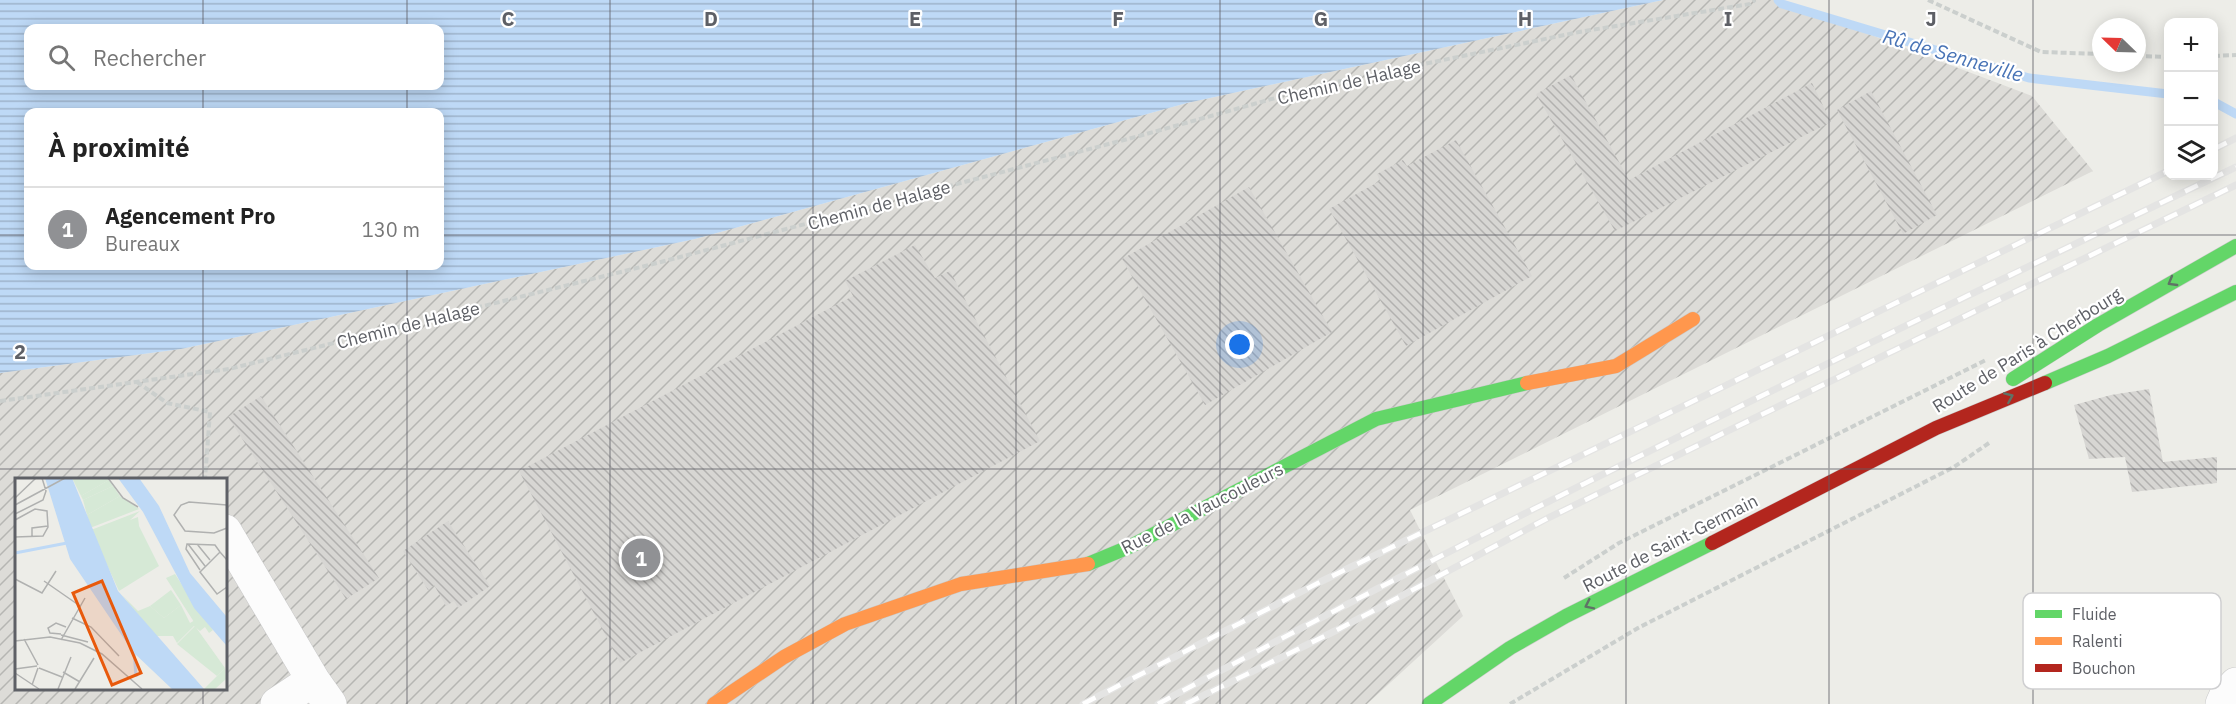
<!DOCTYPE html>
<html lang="fr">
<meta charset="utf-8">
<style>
:root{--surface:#fff;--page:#f6f6f6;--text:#222;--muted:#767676;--line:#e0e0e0;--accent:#909194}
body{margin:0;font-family:"IBM Plex Sans",sans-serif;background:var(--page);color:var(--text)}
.controls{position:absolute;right:18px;top:18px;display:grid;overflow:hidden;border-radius:12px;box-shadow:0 3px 15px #0003}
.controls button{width:54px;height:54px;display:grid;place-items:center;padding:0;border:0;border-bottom:2px solid var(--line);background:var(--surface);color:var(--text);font:30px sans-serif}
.compass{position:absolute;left:2092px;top:18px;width:54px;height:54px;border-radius:50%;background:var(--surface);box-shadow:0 3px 15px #0003;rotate:293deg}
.you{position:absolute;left:1240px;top:345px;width:21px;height:21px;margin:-15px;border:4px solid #fff;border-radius:50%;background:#1a73e8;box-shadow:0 0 0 9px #1a73e833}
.badge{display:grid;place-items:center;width:39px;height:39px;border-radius:50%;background:var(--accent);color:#fff;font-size:20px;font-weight:700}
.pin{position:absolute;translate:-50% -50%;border:3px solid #fff;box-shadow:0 2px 6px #0006}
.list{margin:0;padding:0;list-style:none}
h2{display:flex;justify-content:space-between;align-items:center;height:78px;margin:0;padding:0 24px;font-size:26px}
h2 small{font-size:20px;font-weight:400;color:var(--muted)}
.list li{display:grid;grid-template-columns:39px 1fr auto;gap:18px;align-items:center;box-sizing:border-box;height:84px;padding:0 24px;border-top:2px solid var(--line)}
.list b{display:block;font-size:22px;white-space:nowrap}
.list p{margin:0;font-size:20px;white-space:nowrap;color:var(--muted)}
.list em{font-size:20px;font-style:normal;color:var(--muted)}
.icon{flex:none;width:33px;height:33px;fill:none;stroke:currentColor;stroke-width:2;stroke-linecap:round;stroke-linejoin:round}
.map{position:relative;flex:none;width:2236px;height:704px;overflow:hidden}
.search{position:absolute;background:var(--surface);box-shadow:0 3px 15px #0003;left:24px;top:24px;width:420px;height:66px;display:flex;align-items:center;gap:15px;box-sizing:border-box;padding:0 21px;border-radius:12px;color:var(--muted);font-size:22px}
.panel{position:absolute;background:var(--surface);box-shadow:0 3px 15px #0003;left:24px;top:108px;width:420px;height:162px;border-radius:12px}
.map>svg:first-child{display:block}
.industrial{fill:url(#industrial-furrows);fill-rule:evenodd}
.water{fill:url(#water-rules);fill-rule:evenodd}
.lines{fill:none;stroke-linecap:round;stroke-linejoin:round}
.stream{stroke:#bed9f6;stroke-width:9}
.building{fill:url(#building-back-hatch)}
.street-casing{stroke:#c9c9c9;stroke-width:34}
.fast-casing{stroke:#cacaca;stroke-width:15}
.slow-casing{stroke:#cacaca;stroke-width:15}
.jam-casing{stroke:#cacaca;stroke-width:15}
.path{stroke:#cbcfcd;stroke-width:4;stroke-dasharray:6 3;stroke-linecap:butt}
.street{stroke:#fcfcfc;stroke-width:33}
.fast{stroke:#63d668;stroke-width:14}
.slow{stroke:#ff974d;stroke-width:14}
.jam{stroke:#b3261e;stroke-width:14}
.rail-casing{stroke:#e4e4e3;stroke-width:7}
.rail{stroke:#fff;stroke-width:4.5;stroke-dasharray:14;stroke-linecap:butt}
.oneway{stroke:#5f7266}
.grid{fill:none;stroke:#5e6066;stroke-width:1.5;stroke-opacity:0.55}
.labels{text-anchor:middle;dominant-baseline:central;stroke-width:4.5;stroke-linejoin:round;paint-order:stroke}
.street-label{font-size:18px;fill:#5e6066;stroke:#fff}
.water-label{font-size:20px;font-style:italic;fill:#4974b6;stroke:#fff}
.inset-river{fill:none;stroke:#bed9f6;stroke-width:3}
.inset-road{fill:none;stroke:#b0b1b0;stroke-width:1.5}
.view{fill:#e8590c;fill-opacity:0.15;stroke:#e8590c;stroke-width:3}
.inset-edge{fill:none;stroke:#5e6066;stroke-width:3}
.key{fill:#fff;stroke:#cfcfd1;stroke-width:1.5}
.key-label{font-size:16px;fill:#5e6066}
.grid-label{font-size:20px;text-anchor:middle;font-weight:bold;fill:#5e6066;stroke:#fff;stroke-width:4.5;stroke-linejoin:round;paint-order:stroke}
</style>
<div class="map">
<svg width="2236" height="704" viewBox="0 0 2236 704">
<defs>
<pattern id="industrial-furrows" width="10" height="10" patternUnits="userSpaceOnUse" patternTransform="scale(1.5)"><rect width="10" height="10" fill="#dddcd8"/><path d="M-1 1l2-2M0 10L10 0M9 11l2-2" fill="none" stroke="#b6b6b3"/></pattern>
<pattern id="water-rules" width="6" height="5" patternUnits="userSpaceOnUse" patternTransform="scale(1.5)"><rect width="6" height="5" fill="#bed9f6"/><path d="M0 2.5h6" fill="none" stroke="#9eb3cb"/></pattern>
<pattern id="building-back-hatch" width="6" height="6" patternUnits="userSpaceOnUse" patternTransform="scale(1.5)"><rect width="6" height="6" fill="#d7d6d3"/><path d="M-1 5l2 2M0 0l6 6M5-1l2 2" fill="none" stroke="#b2b1af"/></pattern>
</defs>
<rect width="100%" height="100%" fill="#edede8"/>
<path class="industrial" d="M1663,0H1779L2032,96L2093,171L1410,510L1463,616L1367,704H0V373L181,349L695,239L1187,103ZM16,479H225V688H16Z"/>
<path class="water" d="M0,0H1663L1187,103L695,239L181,349L0,373ZM28,28H440V86H28ZM28,112H440V266H28Z"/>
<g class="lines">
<path class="stream" d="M1778,0L1782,4L2029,78L2168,94
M2214,102L2236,114"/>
</g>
<path class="building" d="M1571,75L1629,180L1812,83L1831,122L1615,231L1536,94Z
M1871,91L1937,215L1903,234L1837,110Z
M1456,140L1532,276L1406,346L1329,209L1380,181L1377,174L1403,160L1407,166Z
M1249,187L1332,332L1205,405L1122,259Z
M915,245L935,278L950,271L1040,441L620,663L519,471L853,296L845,281Z
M2149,389L2163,462L2217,457V483L2132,492L2125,457L2089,459L2074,405L2111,395Z
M261,396L379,578L346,599L228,417Z
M448,521L490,586L458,608L454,601L446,606L434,585L428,590L403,551Z"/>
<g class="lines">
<defs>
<path id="street" d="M225,531L313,680L330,704
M277,704L313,680
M2222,704L2226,695L2236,684"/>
<path id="fast" d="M2013,379L2098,325L2236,246
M2045,383L2108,356L2236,292
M1088,564L1129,547L1376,419L1527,383
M1429,704L1510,648L1566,616L1712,543"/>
<path id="slow" d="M1527,383L1616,366L1693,319
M714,704L784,657L845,624L961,584L1088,564"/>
<path id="jam" d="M1712,543L1936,428L2045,383"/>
</defs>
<use href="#street" class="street-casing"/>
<use href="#fast" class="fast-casing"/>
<use href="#slow" class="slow-casing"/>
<use href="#jam" class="jam-casing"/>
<path class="path" d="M1928,0L2041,52L2101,54
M2137,56L2168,57
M2214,56L2236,55
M137,382L167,403L210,412L205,479
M0,401L229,369L661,262L1139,136L1322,85L1579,32L1750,4L1755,0
M1564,578L1619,543L1986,360
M1510,704L1638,628L1954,467L1989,443"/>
<use href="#street" class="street"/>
<use href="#fast" class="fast"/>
<use href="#slow" class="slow"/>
<use href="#jam" class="jam"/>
<defs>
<path id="rail" d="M2214,149L2236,138
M1083,704L1320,582L2168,171
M1158,704C1512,514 1874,340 2236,167
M1186,704L1339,629L1548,518L2236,185"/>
</defs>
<use href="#rail" class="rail-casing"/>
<use href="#rail" class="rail"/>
</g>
<defs><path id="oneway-chevron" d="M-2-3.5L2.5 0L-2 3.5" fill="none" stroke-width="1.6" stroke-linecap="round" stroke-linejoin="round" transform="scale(1.5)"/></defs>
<g class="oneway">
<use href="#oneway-chevron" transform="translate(2172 282) rotate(150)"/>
<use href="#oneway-chevron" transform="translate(2009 397) rotate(-23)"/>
<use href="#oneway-chevron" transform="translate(1589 605) rotate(154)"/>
</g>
<path class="grid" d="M203,0V28M407,0V28M610,0V704M813,0V704M1016,0V704M1220,0V704M1423,0V704M1626,0V704M1829,0V704M2033,0V704M203,86V112M407,86V112M0,235H28M440,235H2236M203,266V479M407,266V704M0,469H2236M203,688V704"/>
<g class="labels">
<g class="street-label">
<text transform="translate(1349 82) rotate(-13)">Chemin de Halage</text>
<text transform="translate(879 205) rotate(-15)">Chemin de Halage</text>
<text transform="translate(408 325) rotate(-14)">Chemin de Halage</text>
<text transform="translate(2027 350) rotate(-32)">Route de Paris à Cherbourg</text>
<text transform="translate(1202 508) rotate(-27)">Rue de la Vaucouleurs</text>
<text transform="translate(1670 543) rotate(-27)">Route de Saint-Germain</text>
</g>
<g class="water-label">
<text transform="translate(1953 55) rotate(16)">Rû de Senneville</text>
</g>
</g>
<g transform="translate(15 478)">
<rect width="212" height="212" fill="#edede8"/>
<path d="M94,2L98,8L68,22L66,18ZM105,18L124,31L75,50L72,37ZM125,33L115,42L123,39L124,48L144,88L104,113L76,52ZM160,96L187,138L179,144L151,100ZM156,112L166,127L149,140L135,128ZM180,148L210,190L202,198L162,166Z" fill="#d6e9d6"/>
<path d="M107,117L123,133L135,128L149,140L166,127L175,145L187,138L198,152L194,155L190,149L185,153L179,148L162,165L158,158H141ZM210,190L211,201L200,211H189Z" fill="#d6e9d6"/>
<path d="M57,0H92L94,2L66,18ZM98,8L105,18L72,37L68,22Z" fill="#d6e9d6"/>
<path d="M30,0H57L103,113L189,211H157L118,174L55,81ZM103,0H124L144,28L175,95L211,138V167L179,130L128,34Z" fill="#bed9f6"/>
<path class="inset-river" d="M0,75L52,65M119,173L121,199"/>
<path class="inset-road" d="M93,0L108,20L123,29M0,20L21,0M0,27L50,0M212,27L174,24L166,27L159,37L170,53L199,55L212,50M0,36L28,22L31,13L27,0M0,42L20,31L32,33L33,49L28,58L0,59M17,58V50L33,48M173,66L190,88M182,66L195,82M212,82L205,74L185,94L202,116L212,109M185,92L171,71L172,66L200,67L205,74M0,101L27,115L41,93M29,103L65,128M57,140L76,149L104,178M46,156L35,155L33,150L41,145L51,149M46,157L73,164M9,161L23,187M46,162L70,120M0,163L35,159L65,165L87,176L127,211M24,190L47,199M0,191L22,188M48,194L65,204M0,195L24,211M17,207L23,190M43,211L56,179M60,211L79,180"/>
<path class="view" d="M87,103L126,195L97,207L58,115Z"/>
<rect width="212" height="212" class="inset-edge"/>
</g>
<rect x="2023" y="593" width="198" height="96" rx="9" class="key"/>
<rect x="2035" y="610" width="27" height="8" fill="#63d668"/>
<rect x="2035" y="637" width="27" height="8" fill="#ff974d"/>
<rect x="2035" y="664" width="27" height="8" fill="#b3261e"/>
<g class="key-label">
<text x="2072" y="620">Fluide</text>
<text x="2072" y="647">Ralenti</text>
<text x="2072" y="674">Bouchon</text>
</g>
<g class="grid-label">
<text x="508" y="26">C</text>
<text x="711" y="26">D</text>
<text x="915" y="26">E</text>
<text x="1118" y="26">F</text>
<text x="1321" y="26">G</text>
<text x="1525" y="26">H</text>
<text x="1728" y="26">I</text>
<text x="1931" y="26">J</text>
<text x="20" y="359">2</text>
</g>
</svg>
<div class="controls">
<button>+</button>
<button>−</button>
<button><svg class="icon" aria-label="layers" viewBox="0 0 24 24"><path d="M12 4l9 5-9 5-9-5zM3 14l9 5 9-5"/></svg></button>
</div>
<svg class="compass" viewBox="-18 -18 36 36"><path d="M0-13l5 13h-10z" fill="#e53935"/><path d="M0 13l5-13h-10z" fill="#767676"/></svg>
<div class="you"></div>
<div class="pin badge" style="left:641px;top:558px">1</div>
<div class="search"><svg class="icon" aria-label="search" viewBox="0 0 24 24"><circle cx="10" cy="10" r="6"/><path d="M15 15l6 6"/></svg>Rechercher</div>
<section class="panel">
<h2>À proximité<small></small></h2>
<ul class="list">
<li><span class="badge">1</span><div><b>Agencement Pro</b><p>Bureaux</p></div><em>130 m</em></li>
</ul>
</section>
</div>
